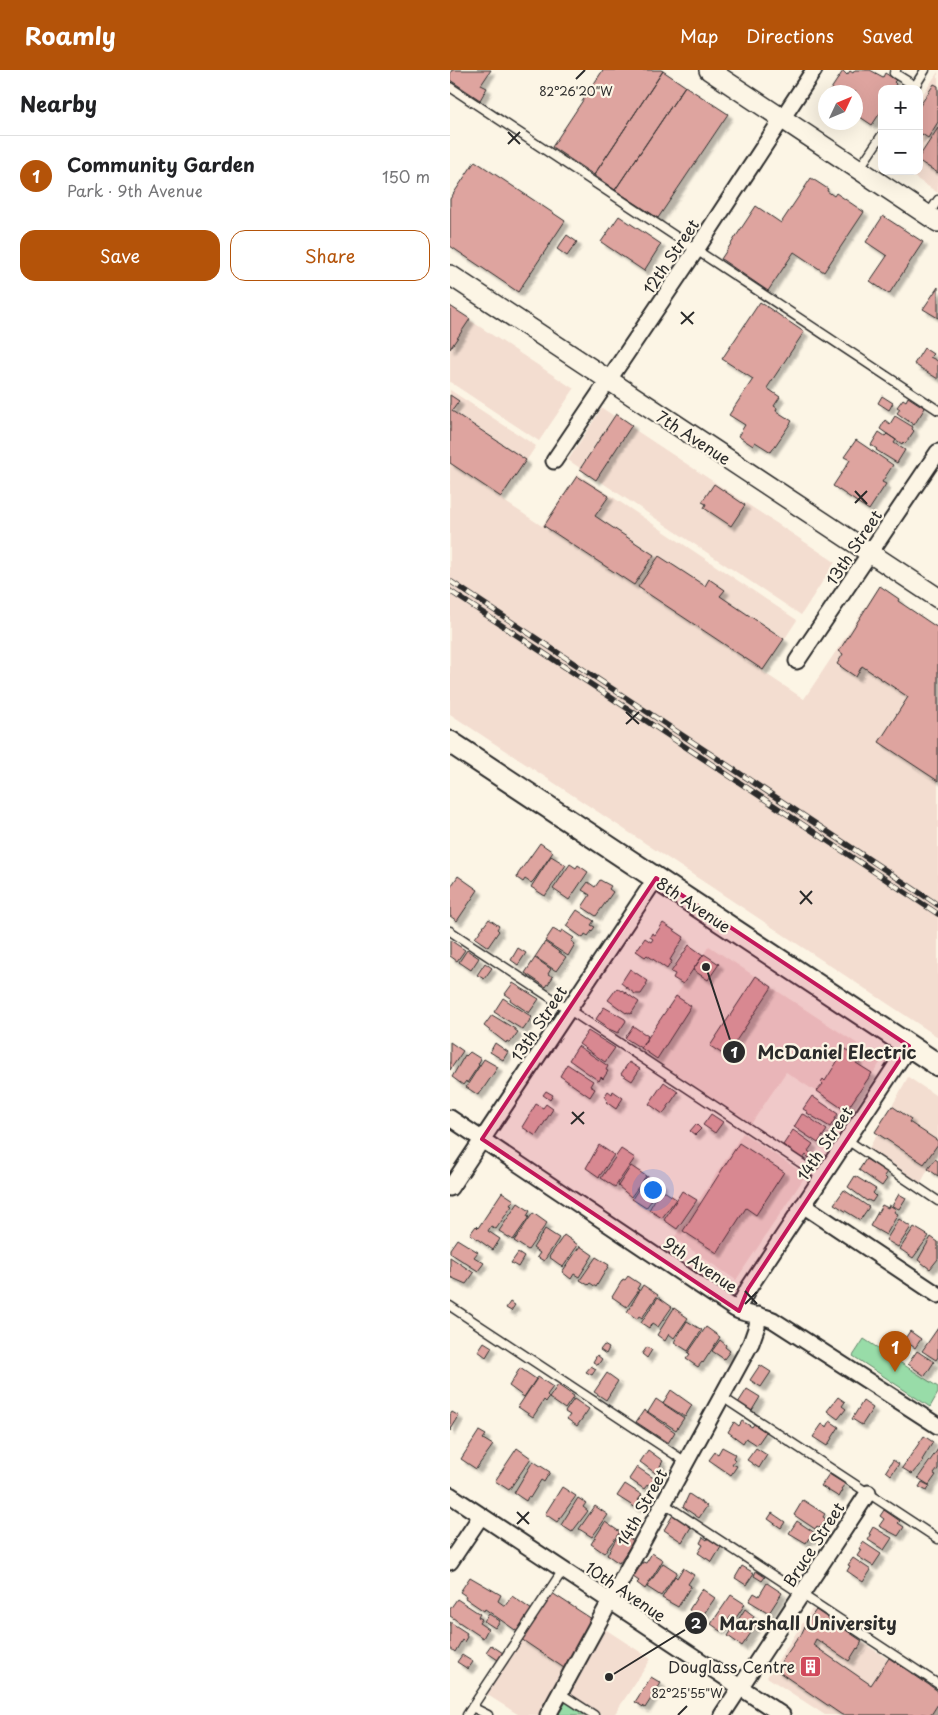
<!DOCTYPE html>
<meta charset="utf-8">
<style>
:root{--surface:#fff;--page:#f2f2f2;--text:#202124;--muted:#757577;--line:#e0e0e0;--accent:#b45309}
body{margin:0;font-family:"Playpen Sans",sans-serif;background:var(--page);color:var(--text)}
.controls{position:absolute;right:15px;top:15px;display:grid;overflow:hidden;border-radius:10px;box-shadow:0 5px 20px #0002}
.controls button{width:45px;height:45px;display:grid;place-items:center;padding:0;border:0;border-bottom:1px solid var(--line);background:var(--surface);color:var(--text);font:25px sans-serif}
.compass{position:absolute;left:368px;top:15px;width:45px;height:45px;border-radius:50%;background:var(--surface);box-shadow:0 5px 20px #0002;rotate:46deg}
.you{position:absolute;left:202px;top:1119px;width:18px;height:18px;margin:-12px;border:4px solid #fff;border-radius:50%;background:#1a73e8;box-shadow:0 0 0 8px #1a73e833}
.badge{display:grid;place-items:center;width:32px;height:32px;border-radius:50%;background:var(--accent);color:#fff;font-size:16px;font-weight:700}
.pin{position:absolute;translate:-50% -41px;filter:drop-shadow(0 1px 2px #0008)}
.pin::after{content:'';position:absolute;top:26px;width:18px;height:15px;background:inherit;clip-path:polygon(0 0,100% 0,50% 100%)}
.list{margin:0;padding:0;list-style:none}
h2{display:flex;justify-content:space-between;align-items:center;height:65px;margin:0;padding:0 20px;font-size:21px}
h2 small{font-size:16px;font-weight:400;color:var(--muted)}
.list li{display:grid;grid-template-columns:32px 1fr auto;gap:15px;align-items:center;box-sizing:border-box;height:80px;padding:0 20px;border-top:1px solid var(--line)}
.list b{display:block;font-size:19px;white-space:nowrap}
.list p{margin:0;font-size:16px;white-space:nowrap;color:var(--muted)}
.list em{font-size:16px;font-style:normal;color:var(--muted)}
.actions{display:flex;gap:10px;padding:15px 20px}
.actions a{flex:1;padding:11px 0;border:1px solid var(--accent);border-radius:15px;text-align:center;font-size:18px;color:var(--accent)}
.actions .main{background:var(--accent);color:#fff}
.map{position:relative;flex:none;width:488px;height:1645px;overflow:hidden}
header{display:flex;align-items:center;gap:30px;box-sizing:border-box;height:70px;padding:0 25px;background:var(--accent);color:#fff}
header strong{font-size:24px}
nav{display:flex;gap:28px;margin-inline-start:auto;font-size:18px}
main{display:flex}
aside{flex:1;background:var(--surface)}
.map>svg:first-child{display:block}
.built{fill:#f3ddd0}
.green{fill:#98dca8;stroke:#62846a}
.building{fill:#dea49f;stroke:#2b2b2b;filter:url(#shadow)}
.lines{fill:none;stroke-linecap:round;stroke-linejoin:round}
.service-casing{stroke:#2b2b2b;stroke-width:11}
.minor-casing{stroke:#2b2b2b;stroke-width:19}
.tertiary-casing{stroke:#2b2b2b;stroke-width:22}
.secondary-casing{stroke:#2b2b2b;stroke-width:25}
.service{stroke:#fcf5e5;stroke-width:8}
.minor{stroke:#fcf5e5;stroke-width:15}
.tertiary{stroke:#fcf5e5;stroke-width:19}
.secondary{stroke:#fcf5e5;stroke-width:21}
.rail-casing{stroke:#2b2b2b;stroke-width:5.5}
.rail{stroke:#fcf5e5;stroke-width:4;stroke-dasharray:11;stroke-linecap:butt}
.marked{fill:#c2185b;fill-opacity:0.2;stroke:#c2185b;stroke-width:4;stroke-linejoin:round}
.ticks{fill:none;stroke:#2b2b2b;stroke-width:2}
.labels{text-anchor:middle;dominant-baseline:central;stroke-width:4.5;stroke-linejoin:round;paint-order:stroke}
.street-label{font-size:16px;fill:#2b2b2b;stroke:#fcf5e5}
.poi-label{font-size:16px;fill:#2b2b2b;stroke:#fcf5e5;text-anchor:end}
.ticks-label{font-size:12px;text-anchor:middle;fill:#2b2b2b;stroke:#fcf5e5;stroke-width:4.5;stroke-linejoin:round;paint-order:stroke}
.leader{fill:none;stroke:#2b2b2b;stroke-width:2}
.callout-dot{fill:#2b2b2b;stroke:#fcf5e5;stroke-width:2}
.mark-label{font-size:15px;text-anchor:middle;font-weight:bold;fill:#fff}
.callout-label{font-size:18px;text-anchor:middle;font-weight:bold;fill:#2b2b2b;stroke:#fcf5e5;stroke-width:4.5;stroke-linejoin:round;paint-order:stroke}
</style>
<header>
<strong>Roamly</strong>
<nav><a>Map</a><a>Directions</a><a>Saved</a></nav>
</header>
<main>
<aside>
<h2>Nearby<small></small></h2>
<ul class="list">
<li><span class="badge">1</span><div><b>Community Garden</b><p>Park · 9th Avenue</p></div><em>150 m</em></li>
</ul>
<div class="actions"><a class="main">Save</a><a>Share</a></div>
</aside>
<div class="map">
<svg width="488" height="1645" viewBox="0 0 488 1645">
<defs>
<filter id="shadow"><feDropShadow dx="4.5" dy="4.5" stdDeviation="1" flood-color="#0004"/></filter>
</defs>
<rect width="100%" height="100%" fill="#fcf5e5"/>
<filter id="ink" filterUnits="userSpaceOnUse"><feTurbulence type="fractalNoise" baseFrequency=".02" numOctaves="2"/><feDisplacementMap in="SourceGraphic" scale="10" xChannelSelector="R" yChannelSelector="G"/><feConvolveMatrix kernelMatrix="1 2 1 2 8 2 1 2 1" color-interpolation-filters="sRGB"/></filter>
<g filter="url(#ink)">
<path class="built" d="M488,2V123L455,101H469V30Z
M0,237L124,319L89,371L0,312Z
M0,320L86,376L51,429L92,456L128,404L347,550L313,602L354,629L427,520L488,560V967L0,644Z
M152,338L385,492L351,545L118,390Z
M259,876L432,990L397,1042L336,1002L301,1054L190,980Z
M458,1007L488,1027V1081L469,1116L417,1082Z
M293,1063L356,1105L286,1210L224,1168Z
M102,1524L142,1551L90,1645H69L36,1624Z
M362,1539L488,1622V1645H375L317,1607Z
M155,1559L201,1589L164,1645H148L119,1626Z"/>
<path class="green" d="M414,1269L488,1317V1323L480,1337L403,1286Z
M116,1632L135,1645H136H108Z"/>
<path class="building" d="M2,0H41L31,15L37,18L30,30L0,10V4Z
M153,0H211L213,1L144,105L102,77Z
M405,0H420L433,7L435,3L446,10L444,12L446,14L443,19H432V40L422,55L407,45L409,42L406,40V22H379L393,1L397,5L400,1L403,3Z
M213,1L235,16L165,120L144,105Z
M484,14L488,16V52L478,68L472,64L469,68V37Z
M235,16L278,44L208,148L165,120Z
M488,58V103L469,91V87Z
M25,91L115,151L68,222L0,176V129Z
M361,108L378,119L377,121L384,126L386,123L414,142L374,202L344,182L318,221L271,189L306,136L331,153Z
M169,146L211,174L194,201L151,172Z
M433,146L473,172L439,224L420,211L437,186L416,172Z
M117,165L127,172L117,186L107,179Z
M488,217V248L473,239Z
M310,232L354,262L317,318L330,327L324,336L327,338L326,341L342,351L321,382L305,372L303,376L288,366L295,355L279,345L303,309L272,289Z
M0,236L20,249L0,279Z
M474,278L483,284L480,287L488,291V309L464,294Z
M0,325L9,331L2,341L76,390L51,427L0,393Z
M432,326L443,333L439,340L428,333Z
M458,327L475,338L464,355L447,343L450,339L447,337L453,329L456,331Z
M166,344L182,355L146,410L130,399Z
M445,346L463,357L462,359L464,361L455,374L453,372L452,374L430,359L435,350L440,354Z
M429,362L435,366L437,364L446,370L444,373L455,380L447,393L426,380L427,379L421,375Z
M406,370L443,395L432,412L436,414L419,440L383,416L400,390L394,387Z
M127,406L159,426L145,446L204,485L184,515L94,456Z
M264,414L295,435L281,456L254,438L256,434L252,432Z
M209,486L255,516L259,509L275,520L270,526L334,569L313,600L188,517Z
M430,516L449,529L448,531L488,558V711L429,672L458,627L412,596L406,607L387,594L393,584L389,581Z
M90,773L103,782L84,810L81,813L75,809L73,812L67,808L68,804Z
M101,786L116,795L95,826L81,817Z
M120,794L126,798L128,795L138,802L119,830L103,819Z
M8,806L28,820L7,851L0,846V818Z
M150,810L161,816L159,819L163,822L146,846L132,837L140,825L132,820L138,812L145,817Z
M127,840L144,851L141,855L145,857L138,866L135,864L133,868L116,856Z
M39,849L49,856L47,859L49,861L38,877L25,868Z
M213,853L234,867L220,890L222,891L217,899L197,885L195,887L186,881L195,868L201,872L203,869L200,867L202,863L205,865Z
M103,859L110,863L112,860L124,868L121,871L125,874L118,886L95,871Z
M0,870L15,880L7,891L0,886Z
M95,872L116,887L106,901L85,887Z
M239,875L253,885L233,914L223,908L225,904L221,902Z
M68,878L76,883L68,895L61,890Z
M17,880L29,888L21,900L9,892Z
M254,884L269,894L258,910L243,900Z
M85,888L101,899L98,904L103,907L96,917L75,903Z
M35,893L42,898L34,909L27,905Z
M180,899L198,911L196,914L197,915L191,924H185L171,913Z
M306,906L322,917L276,986L260,976Z
M63,913L89,929L79,943L60,930L61,928L55,924Z
M167,918L171,921L172,920L189,932L181,944L177,942L176,943L158,930Z
M226,926L241,936L207,989L191,978Z
M53,928L82,947L73,960L44,942Z
M154,937L175,949L176,951L168,963L154,957L155,955L146,949Z
M42,945L65,959V960L68,962L60,973L57,971L56,973L34,956Z
M183,956L198,966L191,978L175,968Z
M138,961L165,978L155,992L129,974Z
M0,972L13,981L0,1000Z
M45,973L58,982L53,990L40,982Z
M128,976L158,996L156,1000L158,1001L153,1009L151,1007L149,1011L119,990Z
M395,979L409,988L406,993L422,1003L396,1041L367,1021L373,1014L371,1012L373,1009L375,1011Z
M20,982L31,989L28,994L29,995L17,1013L16,1011L13,1015L2,1007L15,985L16,986Z
M34,989L48,997L31,1022L30,1021L28,1025L16,1017Z
M179,992L190,999L182,1011L171,1004Z
M117,994L143,1011L140,1016L145,1019L140,1027L110,1006Z
M214,1012L228,1022L213,1044L199,1034Z
M96,1021L103,1025L100,1030L93,1025Z
M158,1021L162,1024L163,1021L173,1028L166,1039L156,1032L158,1030L154,1027Z
M362,1026L388,1044L380,1057L357,1043L358,1042L353,1039Z
M86,1034L93,1038L96,1034L103,1039L86,1066L72,1057Z
M442,1036L461,1049L459,1052L488,1071V1074L474,1094L425,1062Z
M261,1044L273,1052L265,1063L253,1055Z
M352,1044L357,1046L377,1060L368,1073L344,1057Z
M246,1054L251,1059L245,1065L240,1061Z
M343,1060L363,1074L358,1081L362,1084L359,1088L356,1085L353,1089L333,1075Z
M289,1073L334,1102L306,1145L296,1138L267,1183L233,1161Z
M149,1075L164,1085L149,1107L136,1098Z
M171,1079L185,1088L165,1117L151,1108Z
M416,1089L437,1102L434,1106L437,1109L432,1116L409,1100Z
M485,1089L488,1091V1106L478,1099Z
M181,1096L196,1106L181,1127L168,1116Z
M197,1106L202,1110L204,1107L212,1113V1116L196,1138L182,1129Z
M405,1106L426,1119L423,1123L426,1126L422,1132L418,1130L417,1131L398,1117Z
M211,1119L226,1129L212,1148L199,1140Z
M394,1120L419,1137L410,1150L384,1134Z
M232,1121L247,1130L227,1159L214,1150Z
M52,1122L64,1130L60,1135L62,1136L46,1159L41,1156L38,1161L50,1169L43,1180L20,1164L26,1156L28,1158Z
M449,1124L456,1128L449,1139L442,1136Z
M68,1133L80,1141L77,1146L79,1147L63,1170L49,1161Z
M432,1135L438,1138L439,1135L446,1139L444,1142L448,1144L436,1165L420,1156Z
M83,1143L97,1153L78,1180L64,1171Z
M449,1149L461,1157L448,1177L436,1170Z
M464,1157L479,1166L463,1188L450,1179Z
M95,1159L109,1168L94,1191L87,1187L90,1183L83,1178Z
M114,1165L128,1175L113,1197L99,1187Z
M481,1167L488,1172V1189L480,1199L468,1190Z
M7,1169L28,1182L24,1187L34,1193L28,1201L0,1183V1179Z
M130,1176L143,1185L129,1207L124,1204L121,1209L112,1202Z
M68,1183L74,1187L68,1197L61,1193Z
M0,1187L24,1203L16,1214L0,1207Z
M146,1187L159,1195L146,1217L140,1213L138,1215L130,1210Z
M178,1206L190,1214L187,1219L189,1220L177,1237L162,1227L173,1209L175,1210Z
M193,1215L208,1225L192,1248L189,1246L187,1249L177,1242Z
M208,1227L222,1237L208,1257L202,1253L199,1258L191,1253Z
M60,1232L65,1235L61,1241L56,1238Z
M224,1238L238,1248L224,1268L219,1264L215,1271L207,1265Z
M237,1251L252,1260L238,1281L224,1272Z
M256,1257L270,1267L253,1293L252,1292L248,1297L236,1289L240,1284L238,1283Z
M488,1258V1287L486,1290L472,1281Z
M460,1261L471,1269L465,1278L454,1270Z
M270,1270L276,1275L275,1277L280,1281L274,1289L262,1281Z
M34,1272L42,1277L36,1287L28,1281Z
M154,1275L159,1278L156,1284L150,1280Z
M197,1277L202,1280L197,1288L192,1284Z
M467,1281L484,1292L475,1306L458,1294Z
M147,1285L152,1289L148,1295L143,1292Z
M310,1295L321,1302L311,1317L300,1310Z
M141,1296L146,1299L142,1305L136,1302Z
M70,1298L86,1309L74,1327L59,1316Z
M157,1303L168,1311L156,1330L144,1322Z
M88,1307L103,1317L97,1325L99,1327L96,1332L94,1330L83,1347L68,1337Z
M108,1315L124,1326L115,1339L99,1328Z
M297,1319L310,1327L301,1342L288,1333Z
M221,1320L242,1335L235,1347L213,1333Z
M388,1327L395,1332L392,1336L396,1339L388,1349L377,1341Z
M124,1329L139,1339L127,1356L117,1349L120,1345L115,1342Z
M206,1329L234,1348L226,1360L198,1342Z
M413,1331L423,1338L412,1355L402,1349Z
M194,1340L225,1362L218,1373L186,1352Z
M2,1342L9,1346L0,1361V1345Z
M292,1351L302,1357L304,1354L316,1362L307,1375L296,1368L293,1373L278,1362L284,1352L289,1356Z
M380,1351L389,1357L377,1376L363,1367L372,1354L377,1357Z
M29,1361L36,1365L33,1369L43,1375L26,1399L11,1389Z
M474,1366L483,1372L472,1390L473,1391L462,1404L452,1398Z
M272,1377L285,1384L283,1388L285,1390L282,1394L287,1396L281,1405L259,1390L265,1382L268,1384Z
M67,1378L81,1388L59,1420L45,1411Z
M306,1378L317,1385L309,1398L297,1390Z
M488,1379V1399L484,1404L486,1405L479,1415L468,1408Z
M198,1380L213,1391L210,1396L212,1398L208,1405L190,1392Z
M443,1390L449,1394L441,1405L436,1401Z
M83,1391L100,1402L94,1412L91,1410L80,1428L78,1427L76,1431L64,1423Z
M187,1397L205,1409L200,1416L198,1414L194,1419L179,1409Z
M379,1404L395,1414L391,1419L393,1420L389,1427L371,1416Z
M472,1412L480,1416L477,1421L469,1417Z
M175,1414L192,1425L188,1430L190,1432L186,1438L167,1426Z
M112,1417L126,1426L107,1452L95,1444Z
M239,1424L257,1436L249,1448L233,1437Z
M128,1428L136,1433L133,1437L138,1441L122,1462L111,1455Z
M353,1430L375,1444L373,1447L376,1449L370,1458L367,1456L365,1459L344,1445Z
M145,1436L158,1445L142,1467L129,1459Z
M434,1440L450,1451L448,1453L454,1457L448,1466L429,1456L434,1449L430,1446Z
M322,1443L335,1452L331,1458L318,1449Z
M223,1445L241,1457L232,1472L214,1460Z
M347,1451L365,1463L361,1470L359,1468L356,1473L339,1463Z
M155,1452L170,1462L154,1483L141,1474Z
M423,1457L442,1468L434,1480L418,1470L421,1465L419,1464Z
M170,1462L184,1471L169,1493L157,1485Z
M253,1467L257,1470L258,1468L271,1477L262,1492L248,1483L253,1475L250,1473Z
M413,1472L431,1484L423,1496L407,1486L411,1480L409,1479Z
M202,1483L213,1490L195,1519L187,1513L189,1511L183,1507L193,1492L196,1493Z
M403,1488L421,1500L413,1512L397,1501L400,1496L398,1495Z
M213,1493L227,1502L211,1526L197,1517Z
M292,1496L304,1503L296,1515L285,1508Z
M233,1498L244,1505L238,1514L241,1516L228,1537L212,1528L225,1506L227,1508Z
M306,1501L315,1507L312,1511L304,1506Z
M20,1507L51,1525L48,1531L55,1536L62,1526L82,1540L68,1562L35,1539L34,1541L15,1528L16,1526L10,1522Z
M317,1513L332,1523L319,1543L299,1531L304,1523L309,1526Z
M252,1519L265,1528L251,1548L239,1540Z
M102,1523L142,1549L114,1598L71,1569Z
M281,1525L295,1534L286,1548L281,1546L271,1561L261,1554Z
M7,1529L30,1544L28,1547L32,1549L29,1553L38,1559L33,1568L0,1546V1539Z
M295,1539L304,1546L302,1550L307,1554L292,1576L278,1566Z
M366,1540L412,1571L408,1579L407,1578L399,1591L366,1569L363,1575L421,1615L439,1588L488,1621V1634L481,1645L472,1644L471,1645H392L326,1600L349,1566L350,1567L356,1554Z
M39,1544L50,1551L45,1558L34,1551Z
M0,1552L17,1563L16,1565L17,1567L14,1572L12,1570L5,1582L0,1578Z
M41,1575L53,1583L48,1590L36,1582Z
M12,1585L23,1592L18,1599L7,1592Z
M201,1607L211,1613L195,1638L185,1632Z"/>
<g class="lines">
<defs>
<path id="service" d="M446,0L444,3L465,16L463,19
M465,16L475,0
M0,17L488,340
M409,99L432,65
M478,145L488,130
M0,861L372,1107
M397,1070L488,1131
M0,1236L236,1392
M272,1327L488,1469
M213,1433L488,1614
M110,1623L144,1645
M22,1637L38,1645
M17,1645L113,1500"/>
<path id="minor" d="M104,391L246,180L364,0
M347,591L488,382
M0,1048L285,1239C297,1246 310,1244 323,1250L488,1356
M0,1118L206,808
M353,1135L488,1225
M289,1241L291,1233L298,1219L459,976
M0,1425L332,1645
M0,1492L31,1446
M98,1645L301,1273L307,1256L308,1245
M272,1645L418,1423"/>
<path id="tertiary" d="M259,0L488,152
M0,205L488,528"/>
<path id="secondary" d="M0,672L488,995"/>
</defs>
<use href="#service" class="service-casing"/>
<use href="#minor" class="minor-casing"/>
<use href="#tertiary" class="tertiary-casing"/>
<use href="#secondary" class="secondary-casing"/>
<use href="#service" class="service"/>
<use href="#minor" class="minor"/>
<use href="#tertiary" class="tertiary"/>
<use href="#secondary" class="secondary"/>
<defs>
<path id="rail" d="M0,511L488,835
M0,521L488,844"/>
</defs>
<use href="#rail" class="rail-casing"/>
<use href="#rail" class="rail"/>
</g>
</g>
<path class="marked" d="M206,808L459,976L298,1219L289,1241L32,1069Z"/>
<path class="ticks" d="M126,9L135,0M58,62L70,74M58,74L70,62M231,242L243,254M231,254L244,242M405,421L417,434M405,433L417,421M176,642L189,654M176,654L189,642M350,821L362,834M350,834L362,821M122,1042L134,1054M121,1054L134,1042M295,1221L307,1234M295,1234L307,1222M67,1442L79,1454M67,1454L79,1442M228,1645L237,1636"/>
<defs>
<symbol id="building-square" viewBox="-11 -11 22 22"><rect x="-9" y="-9" width="18" height="18" rx="4" fill="#d1495b" stroke="#fcf5e5"/><path d="M-4-6H4V6H1V3H-1V6H-4ZM-2.5-4.3h1.7v1.8h-1.7ZM.8-4.3h1.7v1.8H.8ZM-2.5-1h1.7V.8h-1.7ZM.8-1h1.7V.8H.8Z" fill="#fff"/></symbol>
</defs>
<g fill-rule="evenodd">
<use href="#building-square" x="348" y="1584" width="25" height="25"/>
</g>
<g class="labels">
<g class="street-label">
<text transform="translate(220 186) rotate(-56)">12th Street</text>
<text transform="translate(244 367) rotate(33)">7th Avenue</text>
<text transform="translate(403 477) rotate(-56)">13th Street</text>
<text transform="translate(244 834) rotate(34)">8th Avenue</text>
<text transform="translate(88 953) rotate(-56)">13th Street</text>
<text transform="translate(374 1073) rotate(-56)">14th Street</text>
<text transform="translate(251 1194) rotate(34)">9th Avenue</text>
<text transform="translate(191 1437) rotate(-61)">14th Street</text>
<text transform="translate(363 1474) rotate(-57)">Bruce Street</text>
<text transform="translate(176 1521) rotate(34)">10th Avenue</text>
</g>
<g class="poi-label">
<text x="345" y="1596">Douglass Centre</text>
</g>
</g>
<g class="ticks-label">
<text x="126" y="26">82°26'20"W</text>
<text x="237" y="1628">82°25'55"W</text>
</g>
<path class="leader" d="M256 897L284 982M159 1607L246 1553"/>
<g class="callout-dot">
<circle cx="256" cy="897" r="5"/>
<circle cx="159" cy="1607" r="5"/>
<circle cx="284" cy="982" r="12"/>
<circle cx="246" cy="1553" r="12"/>
</g>
<g class="mark-label">
<text x="284" y="988">1</text>
<text x="246" y="1559">2</text>
</g>
<g class="callout-label">
<text x="387" y="989">McDaniel Electric</text>
<text x="358" y="1560">Marshall University</text>
</g>
</svg>
<div class="controls">
<button>+</button>
<button>−</button>
</div>
<svg class="compass" viewBox="-18 -18 36 36"><path d="M0-13l5 13h-10z" fill="#e53935"/><path d="M0 13l5-13h-10z" fill="#757577"/></svg>
<div class="you"></div>
<div class="pin badge" style="left:445px;top:1302px">1</div>
</div>
</main>
